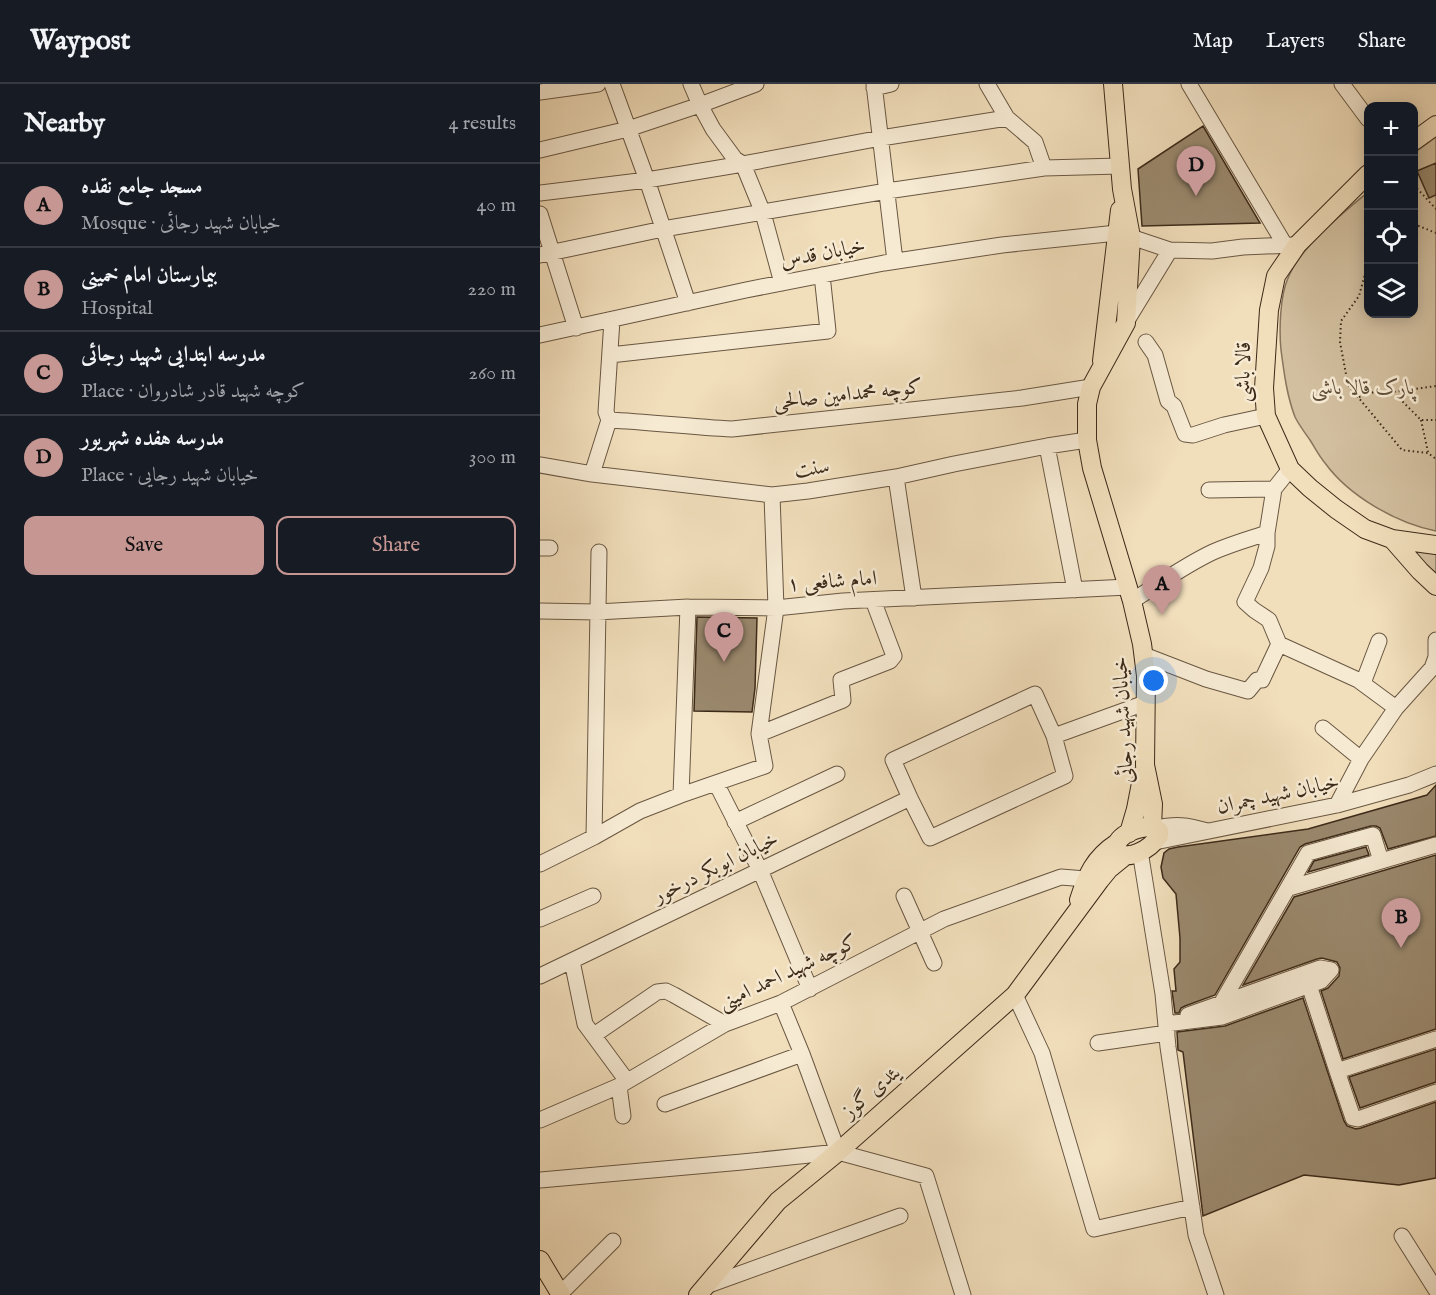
<!DOCTYPE html>
<meta charset="utf-8">
<style>
:root{--surface:#171b24;--page:#20242c;--text:#f1f3f6;--muted:#9ea1a6;--line:#363941;--accent:#c59692}
body{margin:0;font-family:"IM FELL English",Amiri,serif;background:var(--page);color:var(--text)}
.controls{position:absolute;right:18px;top:18px;display:grid;overflow:hidden;border-radius:12px;box-shadow:0 3px 15px #0003}
.controls button{width:54px;height:54px;display:grid;place-items:center;padding:0;border:0;border-bottom:2px solid var(--line);background:var(--surface);color:var(--text);font:30px sans-serif}
.you{position:absolute;left:614px;top:597px;width:21px;height:21px;margin:-15px;border:4px solid #fff;border-radius:50%;background:#1a73e8;box-shadow:0 0 0 9px #1a73e833}
.badge{display:grid;place-items:center;width:39px;height:39px;border-radius:50%;background:var(--accent);color:#111;font-size:20px;font-weight:700}
.pin{position:absolute;translate:-50% -50px;filter:drop-shadow(0 2px 3px #0008)}
.pin::after{content:'';position:absolute;top:32px;width:21px;height:18px;background:inherit;clip-path:polygon(0 0,100% 0,50% 100%)}
.list{margin:0;padding:0;list-style:none}
h2{display:flex;justify-content:space-between;align-items:center;height:78px;margin:0;padding:0 24px;font-size:26px}
h2 small{font-size:20px;font-weight:400;color:var(--muted)}
.list li{display:grid;grid-template-columns:39px 1fr auto;gap:18px;align-items:center;box-sizing:border-box;height:84px;padding:0 24px;border-top:2px solid var(--line)}
.list b{display:block;font-size:22px;white-space:nowrap}
.list p{margin:0;font-size:20px;white-space:nowrap;color:var(--muted)}
.list em{font-size:20px;font-style:normal;color:var(--muted)}
.actions{display:flex;gap:12px;padding:18px 24px}
.actions a{flex:1;padding:14px 0;border:2px solid var(--accent);border-radius:12px;text-align:center;font-size:21px;color:var(--accent)}
.actions .main{background:var(--accent);color:#111}
.icon{flex:none;width:33px;height:33px;fill:none;stroke:currentColor;stroke-width:2;stroke-linecap:round;stroke-linejoin:round}
.map{position:relative;flex:none;width:896px;height:1211px;overflow:hidden}
header{display:flex;align-items:center;gap:36px;box-sizing:border-box;height:84px;padding:0 30px;background:var(--surface);border-bottom:2px solid var(--line)}
header strong{font-size:28px}
nav{display:flex;gap:33px;margin-inline-start:auto;font-size:21px}
main{display:flex}
aside{flex:1;background:var(--surface)}
.map>svg:first-child{display:block}
.green{fill:#d2bf9f;stroke:#87745c;stroke-width:1.5}
.building{fill:#9a886d;stroke:#3c2a19;stroke-width:1.5}
.lines{fill:none;stroke-linecap:round;stroke-linejoin:round}
.minor-casing{stroke:#695742;stroke-width:17}
.major-casing{stroke:#3c2a19;stroke-width:20}
.path{stroke:#3c2a19;stroke-width:2;stroke-dasharray:1.5 3;stroke-linecap:butt}
.minor{stroke:#f6ead3;stroke-width:15}
.major{stroke:#f1debb;stroke-width:18}
.labels{text-anchor:middle;dominant-baseline:central;stroke-width:5;stroke-linejoin:round;paint-order:stroke}
.street-label{font-size:21px;fill:#3c2a19;stroke:#f6ead3}
.park-label{font-size:21px;font-style:italic;fill:#624f3a;stroke:#f6ead3}
</style>
<header>
<strong>Waypost</strong>
<nav><a>Map</a><a>Layers</a><a>Share</a></nav>
</header>
<main>
<aside>
<h2>Nearby<small>4 results</small></h2>
<ul class="list">
<li><span class="badge">A</span><div><b>مسجد جامع نقده</b><p>Mosque · خیابان شهید رجائی</p></div><em>40 m</em></li>
<li><span class="badge">B</span><div><b>بیمارستان امام خمینی</b><p>Hospital</p></div><em>220 m</em></li>
<li><span class="badge">C</span><div><b>مدرسه ابتدایی شهید رجائی</b><p>Place · کوچه شهید قادر شادروان</p></div><em>260 m</em></li>
<li><span class="badge">D</span><div><b>مدرسه هفده شهریور</b><p>Place · خیابان شهید رجایی</p></div><em>300 m</em></li>
</ul>
<div class="actions"><a class="main">Save</a><a>Share</a></div>
</aside>
<div class="map">
<svg width="896" height="1211" viewBox="0 0 896 1211">
<rect width="100%" height="100%" fill="#f1debb"/>
<filter id="stains"><feTurbulence type="fractalNoise" baseFrequency=".00333" numOctaves="4"/><feColorMatrix values="0 0 0 0 .2 0 0 0 0 .09 0 0 0 0 .02 0 0 0 .5 -.17"/></filter>
<radialGradient id="worn" r=".72"><stop offset=".6" stop-color="#630" stop-opacity="0"/><stop offset="1" stop-color="#630" stop-opacity=".3"/></radialGradient>
<path class="green" d="M896,53V447C856,439 809,412 785,379C779,372 775,364 770,356C765,349 759,341 755,333C747,312 744,289 741,266C739,246 740,212 748,194C761,162 803,129 828,108V230H874V69Z
M852,455L896,461V502Z"/>
<path class="building" d="M663,42L720,139L602,142L598,85Z
M896,79V111L889,114L877,87Z
M157,533L217,534L215,604L212,628L154,627Z
M896,701V752L848,765L840,744L836,742H831L765,760L760,763L675,911L645,922L641,924L639,929H635L632,907H636L634,885L640,878V854L636,810L623,794L621,783L624,769L629,765L638,763L768,745L887,711Z
M826,763L829,771L768,788L774,777Z
M896,771V945L803,975L781,907L788,904L799,892L800,884L797,878L782,874L777,875L703,901L754,813Z
M763,914L804,1037L807,1042L816,1045L821,1044L896,1018V1094L859,1101L764,1091L663,1132L643,968L638,966L637,948L685,942Z
M896,965V998L820,1024L809,993Z"/>
<g class="lines">
<defs>
<path id="minor" d="M72,0L107,96L148,219
M151,0L160,21L173,45L195,75L203,80L223,129L242,199
M334,0L355,177
M447,0L467,34L495,58L504,84
M649,0L745,161
M802,0L828,35
M334,4L351,0
M0,8L58,0
M0,66L88,45L160,21L216,0
M0,109L107,96L203,80L341,54L467,34
M0,130L36,244
M591,153L630,166L672,167L703,163L754,161
M0,171L123,145L347,107L504,84L580,82
M586,238L630,166
M0,251L206,206L344,179L462,161L577,149
M606,258L615,271L628,317L634,322L645,350L653,351L684,341L726,332
M70,271L288,247L282,191
M69,336C110,338 151,343 192,345L482,314L551,303
M507,362L535,506
M0,381L52,390L232,411L268,407L356,393L414,380L507,362L547,356
M750,385L734,405L727,449V462L721,484L705,518L714,526L729,536L739,560L818,596L856,624
M52,390L69,336L66,328L72,236
M356,393L374,514
M669,406L734,405
M0,464H10
M592,517C619,500 645,481 673,468C691,460 709,455 727,449
M0,527L57,528L148,523L236,524L303,517L588,503
M604,571L666,595L708,607L717,596H722L739,560
M823,599L839,557
M783,644L821,675
M219,650L303,616L301,596L350,577L354,572L333,516
M514,652L495,610L353,676L370,714L390,754L525,692L514,652L605,619
M176,699L220,786L270,905
M141,711L148,523
M797,721L821,675L856,624L892,584L896,573V556
M195,738L297,690
M615,744C636,740 647,741 667,747
M54,753L59,468
M615,758L797,721L869,701L896,690
M600,767L623,910L628,963L656,1151L676,1211
M0,780L54,753L100,727L141,711L225,682L219,650L236,524L232,411
M749,804L896,761
M364,812L394,879
M0,835L53,812
M32,877L45,940L87,997
M0,892L370,714
M769,901L797,987L896,955
M475,911L502,969L554,1145L652,1123
M682,918L768,769L833,751L841,777
M241,919L262,970L298,1068
M648,931L780,884L791,886
M626,940L682,933L781,897L791,886
M54,951L117,908L126,907L134,911L185,940
M558,959L627,949
M797,987L813,1034L818,1035L896,1008
M79,1002L83,1032
M125,1020L262,970
M0,1036L79,1002L185,940L241,919L404,835L521,793L546,795
M0,1096L202,1078L298,1068L386,1092L423,1211
M862,1152L896,1206
M166,1202L360,1132
M20,1210L73,1157"/>
<path id="major" d="M573,0L582,105L591,153L586,239L551,303L547,320V356L552,384L592,517L602,560L606,592L605,681L613,720L612,743
M874,57L896,41
M828,90L757,161L736,192L729,226L724,304L726,332L750,385L770,404L796,425L825,445L852,455L896,461
M562,277L580,126
M852,455L880,487L896,502
M607,743L615,744L619,747V752C610,765 589,778 575,767C576,751 594,745 607,743Z
M589,749L596,725L603,689
M539,816C547,791 554,774 577,759
M0,1176L21,1211
M158,1211L238,1117L298,1068L475,911L560,796L569,785L585,772"/>
</defs>
<use href="#minor" class="minor-casing"/>
<use href="#major" class="major-casing"/>
<path class="path" d="M874,101L896,125
M874,140L896,149
M828,179L819,212L801,237L800,258L808,301L862,366L888,369L896,375
M853,308L881,336H896
M819,313L834,308H853L896,302
M881,336L888,368"/>
<use href="#minor" class="minor"/>
<use href="#major" class="major"/>
</g>
<g class="labels">
<g class="street-label">
<text transform="translate(283 170) rotate(-11)">خیابان قدس</text>
<text transform="translate(704 288) rotate(-89)">قالا باشی</text>
<text transform="translate(308 311) rotate(-6)">کوچه محمدامین صالحی</text>
<text transform="translate(272 385) rotate(-8)">سنت</text>
<text transform="translate(292 498) rotate(-4)">امام شافعی ۱</text>
<text transform="translate(584 636) rotate(-93)">خیابان شهید رجائی</text>
<text transform="translate(738 711) rotate(-12)">خیابان شهید چمران</text>
<text transform="translate(176 784) rotate(-26)">خیابان ابوبکر درخور</text>
<text transform="translate(248 889) rotate(-25)">کوچه شهید احمد امینی</text>
<text transform="translate(332 1008) rotate(-41)">یئدی گوز</text>
</g>
<g class="park-label">
<text x="823" y="304">پارک قالا باشی</text>
</g>
</g>
<rect width="100%" height="100%" filter="url(#stains)"/>
<rect width="100%" height="100%" fill="url(#worn)"/>
</svg>
<div class="controls">
<button>+</button>
<button>−</button>
<button><svg class="icon" aria-label="locate" viewBox="0 0 24 24"><circle cx="12" cy="12" r="6"/><path d="M12 2v4M12 18v4M2 12h4M18 12h4"/></svg></button>
<button><svg class="icon" aria-label="layers" viewBox="0 0 24 24"><path d="M12 4l9 5-9 5-9-5zM3 14l9 5 9-5"/></svg></button>
</div>
<div class="you"></div>
<div class="pin badge" style="left:622px;top:531px">A</div>
<div class="pin badge" style="left:861px;top:864px">B</div>
<div class="pin badge" style="left:184px;top:578px">C</div>
<div class="pin badge" style="left:656px;top:112px">D</div>
</div>
</main>
